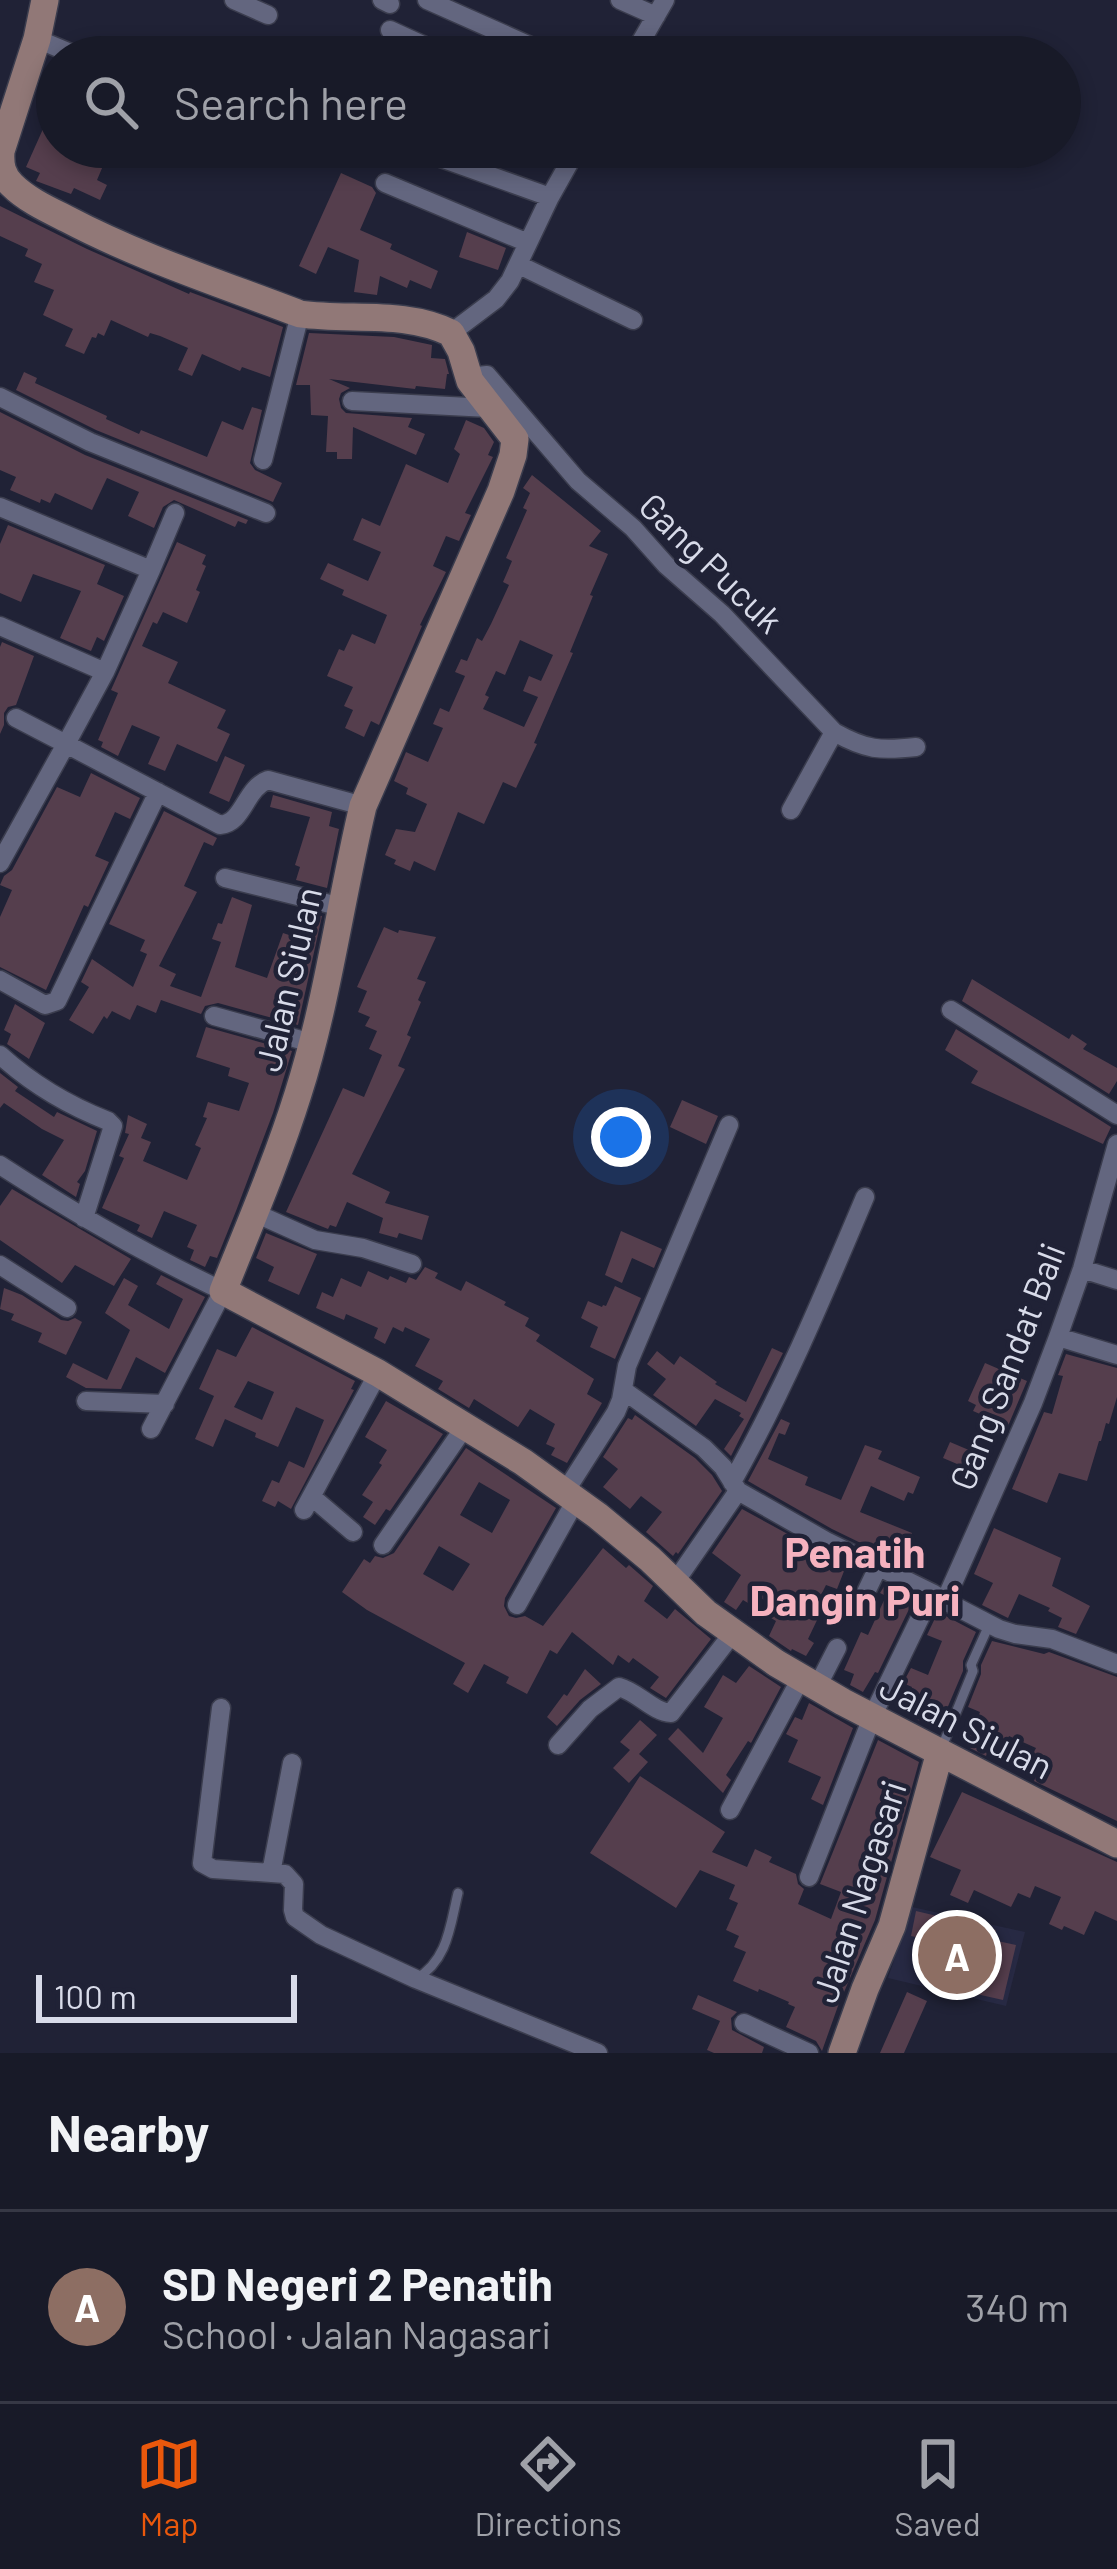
<!DOCTYPE html>
<meta charset="utf-8">
<style>
:root{--surface:#181a28;--page:#212330;--text:#f1f3f6;--muted:#9fa1a8;--line:#363845;--accent:#ea580c}
body{margin:0;font-family:Barlow,sans-serif;background:var(--page);color:var(--text)}
.scale{position:absolute;left:36px;bottom:30px;width:261px;box-sizing:border-box;padding-left:12px;border:6px solid #d8dbe9;border-top:0;font-size:33px;line-height:42px;white-space:nowrap;color:#d8dbe9;-webkit-text-stroke:9px #202236;paint-order:stroke}
.you{position:absolute;left:621px;top:1137px;width:42px;height:42px;margin:-30px;border:9px solid #fff;border-radius:50%;background:#1a73e8;box-shadow:0 0 0 18px #1a73e833}
.badge{display:grid;place-items:center;width:78px;height:78px;border-radius:50%;background:var(--accent);color:#fff;font-size:39px;font-weight:700}
.pin{position:absolute;translate:-50% -50%;border:6px solid #fff;box-shadow:0 3px 12px #0006}
.list{margin:0;padding:0;list-style:none}
h2{display:flex;justify-content:space-between;align-items:center;height:156px;margin:0;padding:0 48px;font-size:51px}
h2 small{font-size:39px;font-weight:400;color:var(--muted)}
.list li{display:grid;grid-template-columns:78px 1fr auto;gap:36px;align-items:center;box-sizing:border-box;height:192px;padding:0 48px;border-top:3px solid var(--line)}
.list b{display:block;font-size:45px;white-space:nowrap}
.list p{margin:0;font-size:39px;white-space:nowrap;color:var(--muted)}
.list em{font-size:39px;font-style:normal;color:var(--muted)}
.icon{flex:none;width:66px;height:66px;fill:none;stroke:currentColor;stroke-width:2;stroke-linecap:round;stroke-linejoin:round}
.map{position:relative;flex:none;width:1117px;height:2053px;overflow:hidden}
.search{position:absolute;background:var(--surface);box-shadow:0 6px 18px #0003;left:36px;right:36px;top:36px;height:132px;display:flex;align-items:center;gap:30px;box-sizing:border-box;padding:0 42px;border-radius:66px;color:var(--muted);font-size:45px}
.sheet{height:348px;background:var(--surface)}
nav{display:flex;justify-content:space-around;align-items:center;box-sizing:border-box;height:168px;border-top:3px solid var(--line);background:var(--surface);font-size:33px;color:var(--muted)}
nav a{display:grid;justify-items:center;gap:6px}
nav .on{color:var(--accent)}
.map>svg:first-child{display:block}
.built{fill:#272943}
.building{fill:#553e4d;fill-rule:evenodd}
.lines{fill:none;stroke-linecap:round;stroke-linejoin:round}
.lane-casing{stroke:#3b3d4e;stroke-width:12}
.street-casing{stroke:#3b3d4e;stroke-width:21}
.secondary-casing{stroke:#3b3d4e;stroke-width:30}
.lane{stroke:#63667f;stroke-width:9}
.street{stroke:#63667f;stroke-width:18}
.secondary{stroke:#917877;stroke-width:27}
.labels{text-anchor:middle;dominant-baseline:central;stroke-width:9;stroke-linejoin:round;paint-order:stroke}
.street-label{font-size:36px;fill:#d8dbe9;stroke:#202236}
.quarter-label{font-size:42px;font-weight:bold;fill:#f6b2bf;stroke:#202236}
</style>
<div class="map">
<svg width="1117" height="2053" viewBox="0 0 1117 2053">
<rect width="100%" height="100%" fill="#202236"/>
<path class="built" d="M912,1907L1025,1932L1006,2006L888,1978Z"/>
<path class="building" d="M43,129L57,135V147H111L97,180L107,185L100,200L74,188L71,194L36,181L40,173L26,167Z
M341,173L372,187L376,193L360,230L392,244L390,249L438,271L431,289L410,280L407,288L380,276L377,295L354,292L359,260L328,247L316,274L299,266Z
M0,206L87,249L189,294L190,292L283,327L270,377L242,367L240,371L202,354L192,376L178,370L188,348L160,336L150,333L148,337L111,320L104,336L98,333L96,338L92,337L84,354L65,346L73,329L43,315L54,290L34,282L42,264L25,256L28,249L0,236Z
M467,232L506,248L498,270L459,257Z
M309,333L394,337L432,345L431,358L445,359L449,374H447L445,389L416,386L415,389L329,379L350,388L341,393L339,399L341,408L346,413L412,418L408,427L425,434L416,455L353,427L352,459H337V452H326L328,416L311,415L310,385H296Z
M24,372L37,378L35,383L107,416L106,419L139,434L141,430L207,457L222,421L243,430L252,407L262,410L250,463L255,470L282,483L273,502L96,430L16,390Z
M0,412L85,455L248,520L246,524L238,521L235,527L174,500L163,507L154,528L128,516L139,492L107,478L92,510L55,493L50,503L41,499L40,503L10,490L16,477L0,470Z
M466,420L484,428L494,442L488,455L493,457L465,513L471,515L459,541L446,536L433,566L446,572L420,625L422,626L379,725L371,721L364,737L345,728L353,710L344,706L353,687L327,676L339,649L344,651L352,634L375,644L387,615L342,595L344,590L320,579L328,563L368,581L381,552L353,540L362,518L380,526L406,464L448,483L460,454L454,449Z
M532,475L601,531L589,546L608,554L590,595L593,596L570,652L573,653L534,743L537,744L516,788L503,782L484,824L458,812L435,871L414,861L410,871L394,864L396,860L385,855L396,829L415,832L427,804L406,794L408,788L394,781L406,752L428,762L443,728L433,724L440,708L449,712L465,676L455,672L461,659L467,661L477,638L482,641L491,624L509,585L503,582L512,561L506,558L527,510L523,508L530,493L523,488ZM520,640L553,655L541,681L529,676L523,691L538,697L524,727L483,709L489,697L485,695L496,671L505,675Z
M8,525L105,565L97,584L124,596L104,641L97,637L91,651L60,638L81,591L33,574L21,602L0,593V544Z
M177,542L206,555L202,564L206,566L196,590L200,592L187,623L163,612L157,624L153,622L142,646L178,662L168,683L226,710L217,728L230,734L217,762L177,744L165,771L148,764L160,737L132,725L118,756L101,747L103,742L98,740L118,693L111,690Z
M2,642L34,656L16,705L8,707L4,713V725L0,734V647Z
M225,756L245,765L229,802L209,793Z
M91,773L140,798L130,819L115,812L95,856L109,862L88,907L84,905L46,990L0,967V917L12,890L0,885L4,876L12,870L57,787L80,797Z
M273,795L332,812L329,826L339,829L327,888L296,880L300,867L295,865L310,817L270,807Z
M164,811L217,838L213,846L204,842L184,886L197,892L159,966L176,974L170,986L201,997L221,942L212,939L218,923L222,924L232,897L252,905L235,967L267,978L283,933L298,938L302,912L322,916L298,1025L218,1003L205,1006L201,1014L161,1000L156,1013L137,1005L130,1020L112,1011L107,1019L104,1016L93,1034L69,1020L89,987L81,982L92,959L133,987L147,954L140,951L145,940L109,924Z
M384,927L398,933L399,930L436,937L417,979L426,982L418,1000L421,1002L407,1035L411,1037L398,1066L405,1069L352,1174L390,1192L385,1203L429,1216L422,1240L399,1233L397,1238L379,1233L383,1218L347,1202L336,1227L330,1225L328,1229L286,1212L343,1088L364,1097L382,1055L369,1049L377,1031L365,1026L370,1017L358,1012L367,991L357,987Z
M972,979L1069,1039L1072,1034L1087,1044L1083,1049L1117,1068V1081L1109,1094L962,1001Z
M15,1004L45,1023L29,1059L7,1044L11,1034L4,1030Z
M206,1027L292,1051L273,1113L236,1211L217,1258L210,1256L205,1267L190,1260L194,1250L187,1247L197,1225L164,1211L152,1238L137,1231L140,1225L102,1208L124,1158L119,1156L129,1134L125,1133L128,1115L147,1124L141,1138L151,1142L143,1161L187,1180L201,1148L195,1145L207,1118L203,1117L208,1102L239,1111L249,1083L228,1076L230,1068L196,1057Z
M956,1029L1111,1127L1103,1144L971,1083L978,1071L945,1050Z
M0,1073L18,1087L15,1091L54,1117L57,1112L97,1131L85,1171L77,1182L80,1184L76,1197L42,1175L64,1140L42,1129L4,1103L0,1108Z
M682,1100L718,1116L706,1144L670,1127Z
M12,1189L131,1259L114,1286L75,1265L62,1283L0,1240V1206Z
M621,1231L662,1249L654,1268L632,1258L622,1283L605,1275Z
M266,1233L317,1254L299,1295L268,1281L274,1267L256,1258Z
M425,1267L438,1273L435,1278L461,1291L466,1281L506,1302L504,1305L529,1318L525,1326L540,1335L536,1341L594,1379L587,1394L602,1403L567,1463L551,1455L555,1448L546,1444L555,1424L530,1409L518,1427L474,1399L469,1408L438,1389L443,1381L415,1366L430,1339L405,1327L403,1332L393,1327L385,1344L374,1338L378,1328L346,1314L344,1320L316,1308L322,1292L333,1297L341,1278L361,1287L368,1271L388,1280L390,1276L406,1283L409,1277L416,1280Z
M161,1275L205,1297L165,1373L136,1357L121,1389L86,1388L66,1377L73,1363L107,1380L130,1330L105,1313L124,1278L138,1286L128,1305L169,1329L183,1299L156,1284Z
M615,1286L641,1298L615,1359L590,1347L598,1327L581,1318L588,1301L602,1307L603,1305L606,1306Z
M4,1288L22,1295L61,1320L68,1321L75,1318L82,1322L66,1355L38,1342L42,1333L11,1320L14,1314L0,1309Z
M252,1327L355,1381L351,1389L354,1390L291,1509L278,1501L275,1507L262,1501L272,1480L279,1483L289,1461L304,1468L324,1420L296,1407L278,1447L255,1437L256,1433L225,1419L213,1447L195,1439L214,1396L199,1389L217,1349L236,1357ZM248,1381L274,1392L262,1420L234,1407Z
M772,1348L783,1353L731,1456L724,1449L744,1419L739,1416L741,1413L715,1399L696,1426L653,1395L666,1379L647,1364L657,1351L674,1365L680,1356L717,1382L715,1384L746,1402Z
M1066,1354L1117,1368V1397L1109,1424L1106,1423L1101,1441H1099L1087,1481L1059,1473L1047,1503L1012,1489L1044,1412L1052,1414L1063,1376L1058,1375Z
M985,1363L1027,1381L1008,1426L973,1411L976,1405L968,1401Z
M386,1401L443,1434L390,1511L386,1509L375,1525L363,1517L373,1502L362,1495L382,1465L379,1463L387,1450L365,1437Z
M635,1415L695,1458L712,1475L722,1491L678,1554L676,1552L673,1556L646,1532L662,1512L641,1496L630,1509L603,1487L618,1469L603,1457L628,1418L632,1420Z
M781,1419L790,1423L785,1435L779,1433L768,1459L808,1477L805,1485L841,1500L865,1445L882,1451L878,1459L920,1477L913,1494L908,1492L904,1501L871,1486L860,1512L912,1533L900,1562L832,1529L748,1481Z
M950,1442L990,1459L985,1471L978,1468L976,1472L943,1458Z
M466,1448L556,1508L505,1598L504,1606L509,1616L516,1618L525,1616L543,1626L603,1548L626,1568L629,1565L653,1586L644,1601L667,1619L675,1609L711,1639L666,1698L650,1688L659,1677L633,1658L629,1663L618,1655L613,1665L572,1632L557,1654L550,1650L527,1694L506,1683L509,1677L484,1664L468,1693L453,1684L465,1663L367,1610L342,1592L364,1559L370,1563L375,1556L383,1558L394,1553ZM479,1482L510,1500L492,1533L460,1515ZM439,1546L470,1564L453,1591L423,1574Z
M742,1509L846,1566L837,1589L826,1585L812,1613L819,1616L808,1639L814,1643L806,1656L792,1649L791,1651L769,1636L776,1621L761,1612L767,1602L755,1594L748,1603L743,1600L736,1610L724,1602L741,1575L712,1553Z
M994,1528L1061,1558L1052,1586L1090,1606L1076,1634L1058,1627L1062,1618L1048,1611L1050,1608L1019,1594L1008,1618L982,1605L993,1583L974,1574Z
M885,1585L914,1599L878,1673L875,1672L863,1692L850,1685L854,1674L844,1670L861,1632L868,1635L886,1596L880,1593Z
M938,1612L976,1632L963,1661V1671L938,1730L914,1718L918,1708L906,1703L912,1687L903,1683L911,1668L928,1675L942,1641L927,1635Z
M992,1641L1044,1654L1049,1652L1117,1677V1821L1034,1781L1037,1774L1032,1772L1038,1758L1032,1756L1036,1748L1009,1736L1003,1749L989,1747L986,1756L970,1748L973,1740L969,1739L980,1712L968,1707L981,1674V1665Z
M749,1666L781,1687L751,1743L748,1741L726,1775L731,1780L723,1793L668,1739L678,1728L703,1753L723,1718L704,1707L723,1675L736,1683Z
M585,1669L601,1684L580,1700L557,1726L547,1717L564,1694L567,1696Z
M809,1703L853,1728L823,1805L811,1799L821,1777L788,1762L798,1740L786,1734L795,1717L802,1720Z
M640,1720L657,1735L639,1754L648,1762L629,1783L613,1768L630,1750L620,1742Z
M878,1740L919,1762L875,1920L838,2006L822,2051L816,2041L786,2027L795,2007L788,2004L789,2002L759,1989L758,1992L733,1981L746,1952L734,1947L739,1936L726,1930L738,1903L729,1899L735,1885L700,1870L676,1908L590,1853L640,1776L725,1832L712,1852L747,1867L755,1849L772,1857L769,1862L796,1874L798,1884L804,1889L798,1904L831,1919L841,1892L820,1884Z
M962,1792L1117,1862V1921L1095,1911L1084,1935L1064,1926L1062,1930L1049,1924L1061,1897L1035,1886L1030,1898L1018,1893L1011,1907L974,1890L968,1903L950,1895L961,1870L930,1857Z
M916,1911L996,1930L993,1940L1016,1945L1003,2000L923,1982L933,1941L911,1936Z
M907,1992L927,2001L904,2053H880Z
M698,1995L737,2012L731,2018L732,2030L764,2047L762,2053H714L707,2050L720,2021L692,2009Z"/>
<g class="lines">
<defs>
<path id="lane" d="M942,1747L973,1671L971,1665L989,1625
M416,1979C448,1960 450,1926 458,1893"/>
<path id="street" d="M234,0L268,15
M382,0L390,4
M427,0L555,57
M620,0L656,16
M390,30L449,57
M37,39L80,57
M632,57L665,0
M410,147L550,197
M385,183L528,243
M519,265L633,320
M451,333L496,299L510,281L550,197L578,147
M468,377L487,375L578,481L633,528L666,565L722,614L834,732L791,810
M0,397L90,442L266,513
M352,401L489,408
M263,460L300,314
M0,507L151,570L105,672L66,744L16,718
M151,570L175,513
M0,626L105,672
M834,732C866,750 880,751 916,747
M0,863L66,744L220,825C244,823 245,788 268,780L363,806
M225,878L342,907
M0,980L45,1005L57,1001L158,792
M951,1010L1117,1115
M214,1016L312,1043
M0,1055C32,1084 67,1105 108,1121L113,1126L84,1218
M0,1165C72,1212 145,1254 223,1291L151,1429
M255,1213L315,1240L363,1248L412,1264
M0,1265L67,1308
M1082,1269L1117,1280
M1058,1337L1117,1355
M623,1390L704,1448L723,1467L738,1491L826,1541L932,1593
M86,1401L165,1404
M732,1482C784,1390 824,1294 865,1197
M565,1492L616,1412L621,1400L627,1366L729,1125
M312,1497L353,1532
M304,1510L378,1373
M383,1545L466,1425
M675,1582L738,1491
M945,1601L999,1629L1015,1634L1052,1639L1117,1664
M517,1605L576,1500
M858,1609L878,1567
M817,1687L837,1648
M221,1708L202,1863L213,1869L285,1874L294,1884L293,1910L295,1917L321,1935L416,1979L598,2053
M558,1745L590,1709L619,1687C638,1692 653,1712 671,1713L733,1633
M730,1810L801,1678
M271,1873L292,1763
M809,1877L873,1715L932,1593L945,1601L1033,1403L1058,1337L1082,1269L1117,1144
M744,2023L809,2053"/>
<path id="secondary" d="M45,0L37,39L1,151C0,165 2,175 12,185C27,200 49,210 67,219C141,258 222,284 300,314C350,321 405,310 451,333L461,351L470,381L515,439L513,455L501,491L363,806C340,902 328,1000 298,1094C277,1161 249,1226 223,1291L378,1373L523,1462L598,1516L650,1559L706,1613L776,1663L843,1702L1117,1844
M842,2053L865,1989L892,1926L940,1752"/>
</defs>
<use href="#lane" class="lane-casing"/>
<use href="#street" class="street-casing"/>
<use href="#secondary" class="secondary-casing"/>
<use href="#lane" class="lane"/>
<use href="#street" class="street"/>
<use href="#secondary" class="secondary"/>
</g>
<g class="labels">
<g class="street-label">
<text transform="translate(712 562) rotate(44)">Gang Pucuk</text>
<text transform="translate(287 979) rotate(-77)">Jalan Siulan</text>
<text transform="translate(1006 1366) rotate(-69)">Gang Sandat Bali</text>
<text transform="translate(967 1725) rotate(27)">Jalan Siulan</text>
<text transform="translate(858 1891) rotate(-72)">Jalan Nagasari</text>
</g>
<g class="quarter-label">
<text x="855" y="1551">Penatih<tspan x="855" dy="48">Dangin Puri</tspan></text>
</g>
</g>
</svg>
<div class="scale">100 m</div>
<div class="you"></div>
<div class="pin badge" style="left:957px;top:1955px;background:#8d6e63">A</div>
<div class="search"><svg class="icon" aria-label="search" viewBox="0 0 24 24"><circle cx="10" cy="10" r="6"/><path d="M15 15l6 6"/></svg>Search here</div>
</div>
<section class="sheet">
<h2>Nearby<small></small></h2>
<ul class="list">
<li><span class="badge" style="background:#8d6e63">A</span><div><b>SD Negeri 2 Penatih</b><p>School · Jalan Nagasari</p></div><em>340 m</em></li>
</ul>
</section>
<nav>
<a class="on"><svg class="icon" aria-label="map" viewBox="0 0 24 24"><path d="M3 6l6-2 6 2 6-2v14l-6 2-6-2-6 2zM9 4v14M15 6v14"/></svg>Map</a>
<a><svg class="icon" aria-label="directions" viewBox="0 0 24 24"><path d="M12 3l9 9-9 9-9-9zM9 14v-3h6M13 9l2 2-2 2"/></svg>Directions</a>
<a><svg class="icon" aria-label="saved" viewBox="0 0 24 24"><path d="M7 4h10v16l-5-4-5 4z"/></svg>Saved</a>
</nav>
